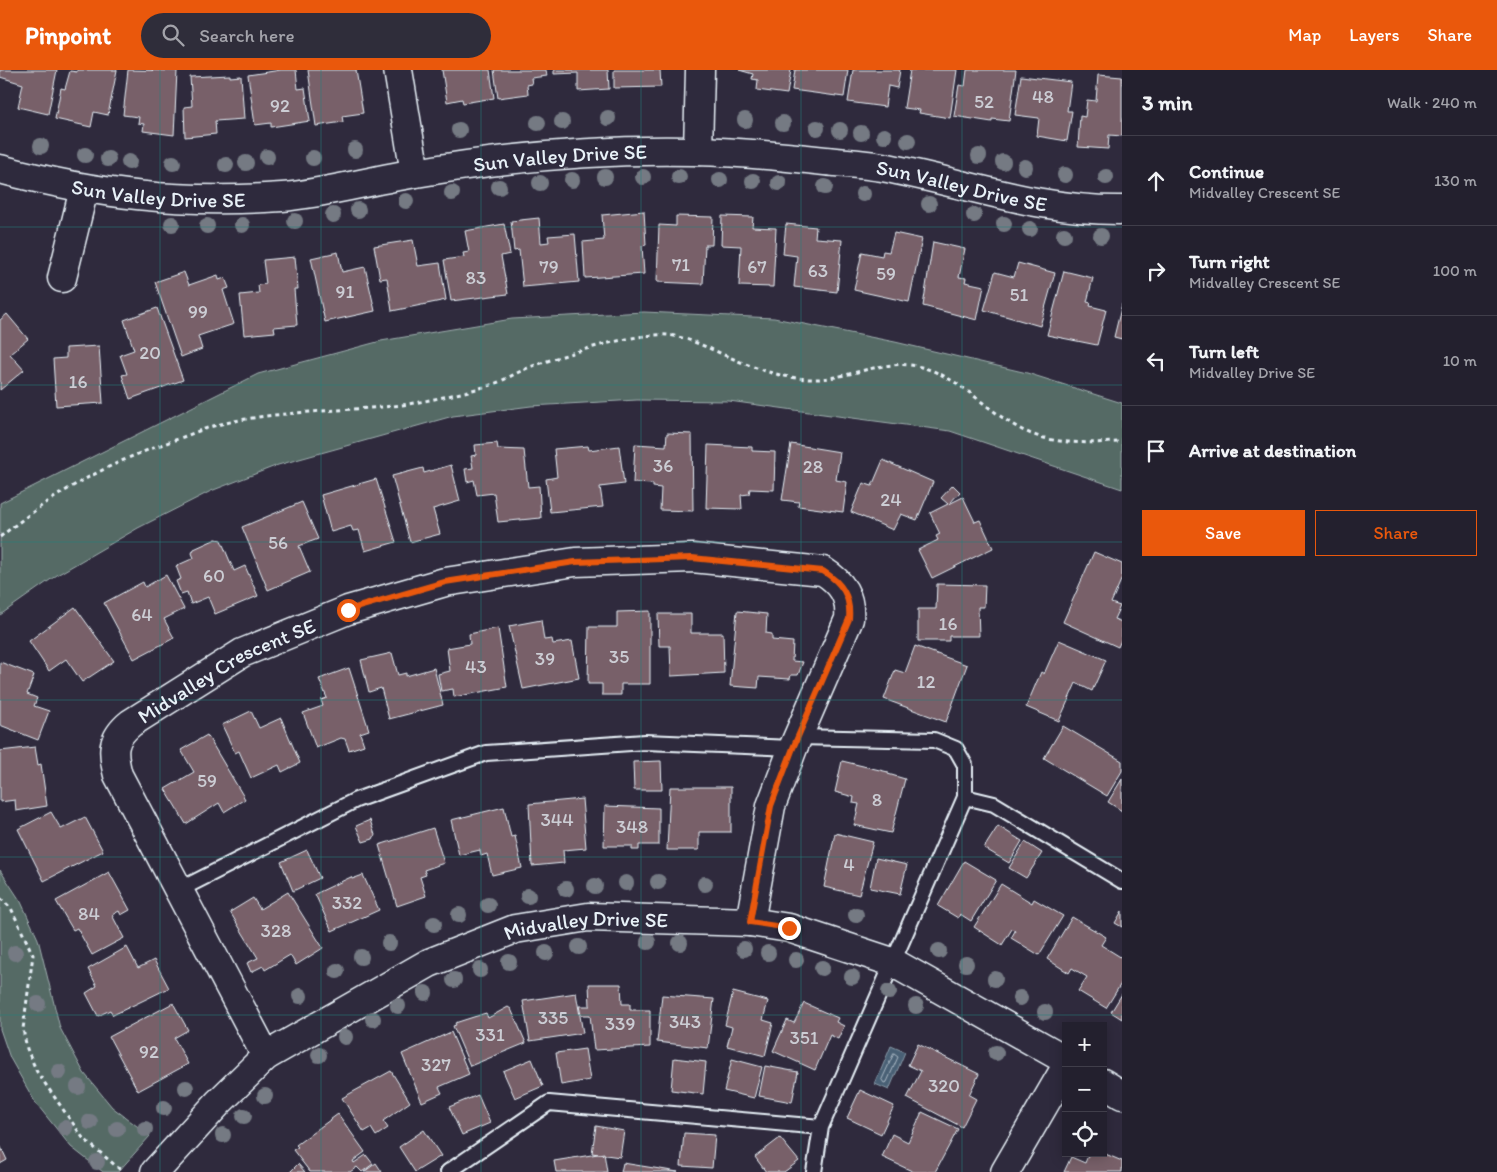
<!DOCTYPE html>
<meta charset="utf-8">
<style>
:root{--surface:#23202e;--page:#2f2d3a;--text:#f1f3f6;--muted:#a3a3aa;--line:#403e4a;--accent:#ea580c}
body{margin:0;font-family:Itim,sans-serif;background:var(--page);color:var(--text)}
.controls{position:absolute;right:15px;bottom:15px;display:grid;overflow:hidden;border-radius:0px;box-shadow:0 2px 12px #0003}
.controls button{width:45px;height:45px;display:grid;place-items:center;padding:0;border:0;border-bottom:1px solid var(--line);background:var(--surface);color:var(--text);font:25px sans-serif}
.stop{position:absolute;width:15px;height:15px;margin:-11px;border:4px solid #ea580c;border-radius:50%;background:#fff}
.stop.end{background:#ea580c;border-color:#fff;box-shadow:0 1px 5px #0008}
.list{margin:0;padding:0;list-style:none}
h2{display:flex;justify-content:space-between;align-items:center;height:65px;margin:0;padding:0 20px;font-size:21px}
h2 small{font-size:16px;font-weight:400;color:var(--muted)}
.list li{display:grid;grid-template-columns:32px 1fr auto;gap:15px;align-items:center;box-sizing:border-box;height:90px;padding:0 20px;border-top:1px solid var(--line)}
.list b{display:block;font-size:19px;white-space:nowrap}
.list p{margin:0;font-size:16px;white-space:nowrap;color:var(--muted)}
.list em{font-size:16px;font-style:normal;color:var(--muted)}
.actions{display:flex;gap:10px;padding:15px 20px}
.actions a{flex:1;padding:11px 0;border:1px solid var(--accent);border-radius:0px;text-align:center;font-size:18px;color:var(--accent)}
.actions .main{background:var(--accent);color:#fff}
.icon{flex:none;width:28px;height:28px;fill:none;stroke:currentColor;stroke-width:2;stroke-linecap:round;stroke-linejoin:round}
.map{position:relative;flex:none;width:1122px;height:1102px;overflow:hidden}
header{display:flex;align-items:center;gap:30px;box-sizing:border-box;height:70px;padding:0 25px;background:var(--accent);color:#fff}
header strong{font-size:24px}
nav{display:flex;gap:28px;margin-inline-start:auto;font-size:18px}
.search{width:350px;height:45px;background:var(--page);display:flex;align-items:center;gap:12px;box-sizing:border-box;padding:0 18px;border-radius:28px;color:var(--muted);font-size:19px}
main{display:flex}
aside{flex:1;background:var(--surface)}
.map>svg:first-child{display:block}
.green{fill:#546a65;stroke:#9eaeae}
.water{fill:#4a6175;stroke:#899ba9}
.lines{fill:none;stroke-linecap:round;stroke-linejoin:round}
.shore{stroke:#a9b7c4;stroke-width:1}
.building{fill:#786069;stroke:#e8f1f8}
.service-casing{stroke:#e8f1f8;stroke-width:18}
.minor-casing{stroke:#e8f1f8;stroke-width:31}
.path{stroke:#e8f1f8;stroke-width:3;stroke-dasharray:4 4;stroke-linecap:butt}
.service{stroke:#2f2a3d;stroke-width:14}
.minor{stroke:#2f2a3d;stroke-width:28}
.tree{fill:#747a83}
.route{stroke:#ea580c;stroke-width:6}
.grid{fill:none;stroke:#25827c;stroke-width:1;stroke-opacity:0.55}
.labels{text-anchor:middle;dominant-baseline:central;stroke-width:4;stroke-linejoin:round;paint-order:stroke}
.number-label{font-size:19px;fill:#cccdd4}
.street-label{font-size:21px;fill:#e8f1f8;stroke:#2f2a3d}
</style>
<header>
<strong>Pinpoint</strong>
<div class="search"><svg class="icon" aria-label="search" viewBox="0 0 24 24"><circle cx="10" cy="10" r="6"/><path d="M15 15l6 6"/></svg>Search here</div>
<nav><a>Map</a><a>Layers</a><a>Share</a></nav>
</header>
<main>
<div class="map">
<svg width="1122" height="1102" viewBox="0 0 1122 1102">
<rect width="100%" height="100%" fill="#2f2a3d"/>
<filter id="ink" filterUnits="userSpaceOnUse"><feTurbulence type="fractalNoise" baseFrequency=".02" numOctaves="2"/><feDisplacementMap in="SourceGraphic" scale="10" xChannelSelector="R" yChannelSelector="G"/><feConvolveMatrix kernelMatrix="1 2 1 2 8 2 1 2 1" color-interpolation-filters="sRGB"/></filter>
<g filter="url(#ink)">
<path class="green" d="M644,242L774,248L895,272L1027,303L1122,333V419L950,361L845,347L729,331L637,330L531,336L453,346L278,395L211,421L138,458L57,505L0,545V433L258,304L381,271L512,249Z
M0,800L21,832L38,869L60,958L84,1003L112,1037L150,1066L118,1102H103L71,1077L35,1032L10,988L0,959Z"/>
<path class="water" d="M891,976L905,982L889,1020L875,1014Z"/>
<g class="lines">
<path class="shore" d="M894,984L898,987L887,1012L884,1013L882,1010Z"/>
</g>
<path class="building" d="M0,0H57L48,44L18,37L23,14L0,7Z
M77,0H117L108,45L94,42L91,57L55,49L61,18L65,19L70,1L77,2Z
M128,0L177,1L174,65L143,61L144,54L138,53L139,47L123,45Z
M281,0H296L298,19L305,18L310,51L271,57V53L255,55L248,5Z
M308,0H356L363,43L342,46L343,52L316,56Z
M442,0H490L494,28L463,33L462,29L447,32Z
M494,0H546L547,6L531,8L532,14L527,15L528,24L498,28Z
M554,0H608L609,19L578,21V3L554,4Z
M614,0H660L661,17L614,18Z
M739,0H791L787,24L757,20L758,10L752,9L753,4Z
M795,0H848L844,27L792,20Z
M853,0H900L897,18L888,16L885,37L848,32Z
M910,0H957L950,48L919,43L920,40L904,38Z
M967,0H1016L1009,51L992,49V52L954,46L959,15L965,16Z
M230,5V7L241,6L244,49L215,51L216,64L185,67L184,37L192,36L190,7Z
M1098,5L1122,7V66L1109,65L1108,79L1078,77L1080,46L1085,47L1087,30L1096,31Z
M1021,6L1071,12L1067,41H1072L1067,71L1037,66L1039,48L1015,45Z
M644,141L646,175L642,176L644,204L585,208L583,172L604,170L602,145Z
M676,146L713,147L712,175H705L703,214L657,212L659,155L676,156Z
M722,146L753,147L752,157L776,158L773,217L739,216L741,176L721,175Z
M539,148L541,173L549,172L548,166L575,164L579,212L523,217L519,180L514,181L511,151Z
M504,154L510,184L501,186L508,224L451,231L444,190L464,187L463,183L469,182L465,161Z
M786,154L816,157L815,168L842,170L837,222L794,217L797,186L783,184Z
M894,163L922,169L909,232L854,220L862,182L882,186L883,181L889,182Z
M413,170L418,196L440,193L446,230L392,241L387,208L380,209L374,176Z
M933,172L965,179L959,207L966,208L965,212L984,216L977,250L923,236Z
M338,182L342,202L365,197L375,241L325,252L311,188Z
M295,187L298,219H294L297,255L274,257L275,262L244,265L240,225L259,223L258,215L266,214L263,190Z
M1018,193L1055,203L1040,256L984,240L995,202L1014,207Z
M1064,201L1093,208L1087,232L1091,233L1090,236L1106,240L1097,275L1047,265Z
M184,202L189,215L218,205L219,210L225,208L229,218L223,220L234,254L198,266L202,279L181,287L155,212Z
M1122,234V269L1114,267Z
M157,238L183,310L130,329L122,305L127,304L120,285L134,280L124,250Z
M7,244L28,269L10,284L24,300L0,320V250Z
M99,276L103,333L56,336L53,289L66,288V278Z
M667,363L692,364L693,441L660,440L661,418L653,417V414L633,413L635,374L666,376Z
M497,373L498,379L524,380L528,417L539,416L541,448L498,452L494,423L477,425L474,410L467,412L465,399L473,398L471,386L476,385L475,375Z
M791,374L840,382L836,410L847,412L843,442L798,436L799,432L782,430Z
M708,375L752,377V381L775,382L774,420L750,419L749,424L741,425L742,439L706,438Z
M588,376L589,380L619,376L624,414L600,417L603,437L550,442L546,409L557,407L554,379Z
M883,390L933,412L917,450L901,444L893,460L851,442L863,413L872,416Z
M451,395L460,431L433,439L440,464L410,472L392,406L423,398L424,403Z
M376,409L396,472L365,481L359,460L353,461L351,456L331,462L321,425Z
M953,415L960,422L949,434L963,427L975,452L980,450L993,478L932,508L918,480L938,470L936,466L940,464L930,443L948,434L941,428Z
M302,432L318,469L299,476L310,502L268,520L242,457Z
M216,469L221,470L234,501L245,496L258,526L215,544L208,527L191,534L187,522L181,524L176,511L181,509L176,496L194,488L192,483L194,479Z
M1094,482L1122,494V508L1111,533L1120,536L1114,549L1122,552V568L1118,577L1063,552Z
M166,505L184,539L164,549L174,568L134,589L104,533L143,512L145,517Z
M937,514L985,515L984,537H978L979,566H949V571H918V539H936Z
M75,537L114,591L82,612L66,589L49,601L29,571Z
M650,541V614H621V625H602V614H588L589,557H617V542Z
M737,541L767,544L766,563L772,564V570L793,572L792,591L803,592L798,605H791L790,609L759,607L758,618L730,616Z
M658,544H691V563H723L724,603L671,606L670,576H659Z
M541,550L544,570L552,569L553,574L572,571L579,608L523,619L509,556Z
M498,558L507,617L454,627L453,619L441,621L438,604L450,601L447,578L470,574L469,564Z
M1059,570L1106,590L1092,621L1076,613L1059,651L1026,637L1041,602L1044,604Z
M915,576L967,595L946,652L884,629L895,600L905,603Z
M392,583L398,605L406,603V606L434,598L443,635L389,649L381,618L369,622L361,590Z
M0,592L34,605L27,624L37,628L34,636L49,641L38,670L0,655Z
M349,598L369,660L360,663L364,675L349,680L345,669L341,668L316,678L303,643L323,636L321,630L327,628L319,609Z
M251,641L259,658L281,648L300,693L282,702L279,695L251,708L239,681L235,683L222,655Z
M1063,656L1122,691V701L1107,726L1044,688Z
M207,665L245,729L224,742L219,733L186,754L165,719L194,702L181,680Z
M35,677L38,695L41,694L47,736L16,741L15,730L0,732V681Z
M661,691L662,720H634L633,692Z
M842,691L888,702V704L905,709L891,763L854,755L859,734L853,733L854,727L835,722Z
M1122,709V741L1108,732Z
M670,717H731V762H699V780H667Z
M582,729L586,778L563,780L564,793L532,796L529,734Z
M605,736L659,738V775H639V780H632V776H604Z
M504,737L511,767L515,766L522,798L492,805L487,784L481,786L480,780L459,785L451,750Z
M51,742L61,759L85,747L103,781L44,811L18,759Z
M370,750L375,765L373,769L363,772L356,756Z
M998,756L1022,771L1009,793L984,778Z
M433,758L444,793L424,800L426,805L420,807L426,826L397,836L379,775Z
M835,763L873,772L859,825L824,817Z
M1025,772L1042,783L1026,808L1009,798Z
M307,780L320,808L293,821L281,792Z
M876,788L907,795L900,824L870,818Z
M964,791L996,810L971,851L960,844L958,848L938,836Z
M109,802L130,840L121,845L119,841L112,845L124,868L92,885L77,858L73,860L56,831Z
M363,805L379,840L332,861L315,824L351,807L352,809Z
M1001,814L1032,833L1034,829L1063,846L1039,885L1011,868L1015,861L1012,859L1002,875L974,857Z
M288,822L323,878L296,895L290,885L265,900L263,896L251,902L247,893L258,888L230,842L253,828L260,839Z
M1122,841V857L1115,853Z
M1072,847L1106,867L1101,875L1122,888V912L1106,938L1078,921L1087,907L1072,898L1069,903L1047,889Z
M127,877L138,898L154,890L169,918L113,945L110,940L98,946L86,923L97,916L88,899Z
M589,914H621L622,934H630V940H650V977L594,980L590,945H581L579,936H590Z
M733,922L768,931L763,950L773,953L765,986L727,976L732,957L725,955Z
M576,923L583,963L530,971L523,931Z
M1122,924V949L1111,942Z
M662,925L714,929L708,978L657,972Z
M173,933L188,960L174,968L188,994L138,1021L109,967Z
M804,933L838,948L836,952L844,956L838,969L830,965L815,1000L773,981L787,950L794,953Z
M508,937L511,939L526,973L470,996L453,956L456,955L455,953L486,943L488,948Z
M451,962L469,1004L439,1017L442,1023L422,1032L402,984Z
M918,974L979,1004L969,1025L976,1029L962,1057L907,1028L921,1001L908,995Z
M585,979L590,1010L561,1015L556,983Z
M674,988L706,992L703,1024L671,1020Z
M532,989L543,1016L515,1028L503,1001Z
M732,989L762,997L754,1028L724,1021Z
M765,996L798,1002L792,1032L759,1026Z
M391,1001L410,1032L383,1051L388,1058L376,1066L371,1058L364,1062L342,1028Z
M860,1020L894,1036L881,1064L847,1048Z
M478,1025L490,1053L462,1065L449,1037Z
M922,1042L958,1059L935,1102H914L882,1087L892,1064L908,1072Z
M338,1044L365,1082L353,1091L354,1093L366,1085L373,1094L362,1102L357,1097L350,1102H310L293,1080L298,1077L296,1075Z
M596,1056L624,1061L620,1087L592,1083Z
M424,1060L441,1086L415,1102L399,1077Z
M684,1063L715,1065L712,1098L681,1096Z
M780,1068L799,1091L784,1102H766L755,1087Z
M0,1075L7,1090L0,1094Z
M604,1083L607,1102H556L554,1091Z
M1089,1083H1103L1122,1091V1102H1064L1071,1087L1085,1093Z
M376,1093L382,1102H364Z
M623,1093L660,1099L678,1102H621Z
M298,1094L305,1102H290Z"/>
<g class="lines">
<defs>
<path id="service" d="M798,667L934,670L956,679L965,695V727L821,1057L814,1102
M965,727L994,734L1122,811
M177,821L356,730L486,683L645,672L793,678
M448,1102L549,1033L821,1057"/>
<g id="minor">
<path d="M398,0L415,103"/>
<path d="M698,81L700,0"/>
<path id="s1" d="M0,99C98,125 180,134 282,127C327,123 372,110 416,103C508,87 601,79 694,81C738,82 782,86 825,91C844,93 863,94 882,97C963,112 1037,141 1122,140"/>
<path d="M62,208L84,119"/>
<path id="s2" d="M266,986L118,705C112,682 111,669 131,653L242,583L348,540L445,512L575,492L692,488L823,501C842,513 851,526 849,549L793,678L771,736L750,852"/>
<path d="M1103,1013L1122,1025"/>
<path id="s3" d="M155,1102L219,1032L266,986L429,893L515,859L588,847L750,852L789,858L892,892L1066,990"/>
<path d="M1005,1102L1066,997"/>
</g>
</defs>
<use href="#service" class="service-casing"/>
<use href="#minor" class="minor-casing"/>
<path class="path" d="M0,467C56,422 104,395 172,371C187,366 202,359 217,355C277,340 341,342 402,335C429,331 457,324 484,317C501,313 516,302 533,296C563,285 637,262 667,265C688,267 710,279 729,287C754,298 781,308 809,309C848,311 882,287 921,297C956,306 982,335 1012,354C1045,376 1084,373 1122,372
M0,828L11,838L33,885L23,959L27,979L37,1002L83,1068L123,1102"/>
<use href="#service" class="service"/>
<use href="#minor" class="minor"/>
</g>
<g class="tree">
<circle cx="608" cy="48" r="8"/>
<circle cx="745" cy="50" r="8"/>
<circle cx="562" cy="52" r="8"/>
<circle cx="538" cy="53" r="8"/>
<circle cx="783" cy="53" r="8"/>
<circle cx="817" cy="58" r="8"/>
<circle cx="459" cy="60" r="8"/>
<circle cx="840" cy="60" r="8"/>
<circle cx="861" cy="63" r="8"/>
<circle cx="884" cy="66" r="8"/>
<circle cx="908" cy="71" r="8"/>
<circle cx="41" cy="76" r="8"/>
<circle cx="355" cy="80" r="8"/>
<circle cx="85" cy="85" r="8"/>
<circle cx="979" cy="86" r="8"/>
<circle cx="267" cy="87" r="8"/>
<circle cx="313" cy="88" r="8"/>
<circle cx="108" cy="89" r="8"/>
<circle cx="129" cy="92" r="8"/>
<circle cx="1003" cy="92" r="8"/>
<circle cx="173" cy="93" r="8"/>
<circle cx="246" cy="93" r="8"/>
<circle cx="226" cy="95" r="8"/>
<circle cx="1025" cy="97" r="8"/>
<circle cx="1065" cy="105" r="8"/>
<circle cx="605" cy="107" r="8"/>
<circle cx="643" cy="107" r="8"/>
<circle cx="679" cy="107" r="8"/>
<circle cx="1106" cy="107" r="8"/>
<circle cx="572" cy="110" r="8"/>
<circle cx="720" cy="110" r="8"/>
<circle cx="753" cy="111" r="8"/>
<circle cx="540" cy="113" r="8"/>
<circle cx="779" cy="113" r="8"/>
<circle cx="499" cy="117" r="8"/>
<circle cx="825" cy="117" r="8"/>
<circle cx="452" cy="123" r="8"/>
<circle cx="863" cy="124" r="8"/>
<circle cx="406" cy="131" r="8"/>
<circle cx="929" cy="134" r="8"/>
<circle cx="358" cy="140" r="8"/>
<circle cx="333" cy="145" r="8"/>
<circle cx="974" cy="145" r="8"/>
<circle cx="295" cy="151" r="8"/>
<circle cx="172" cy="154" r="8"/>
<circle cx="1004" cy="154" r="8"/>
<circle cx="242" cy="155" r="8"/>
<circle cx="207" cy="156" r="8"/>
<circle cx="1030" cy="159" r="8"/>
<circle cx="1064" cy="165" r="8"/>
<circle cx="1101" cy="166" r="8"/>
<circle cx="658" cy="812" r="8"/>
<circle cx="626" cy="813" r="8"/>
<circle cx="705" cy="814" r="8"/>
<circle cx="595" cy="816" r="8"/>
<circle cx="566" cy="819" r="8"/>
<circle cx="528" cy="826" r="8"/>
<circle cx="488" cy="835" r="8"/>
<circle cx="459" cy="845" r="8"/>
<circle cx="856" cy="845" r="8"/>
<circle cx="434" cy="854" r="8"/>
<circle cx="648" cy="872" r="8"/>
<circle cx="389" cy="873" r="8"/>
<circle cx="680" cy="873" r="8"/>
<circle cx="579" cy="877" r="8"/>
<circle cx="744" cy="879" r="8"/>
<circle cx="939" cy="881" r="8"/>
<circle cx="15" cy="883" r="8"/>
<circle cx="546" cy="883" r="8"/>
<circle cx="768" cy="883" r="8"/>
<circle cx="361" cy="887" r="8"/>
<circle cx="796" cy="890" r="8"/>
<circle cx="509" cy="892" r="8"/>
<circle cx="966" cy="894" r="8"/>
<circle cx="822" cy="898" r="8"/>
<circle cx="480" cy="900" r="8"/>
<circle cx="337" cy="901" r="8"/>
<circle cx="852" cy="907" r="8"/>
<circle cx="995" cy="909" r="8"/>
<circle cx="454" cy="910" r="8"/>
<circle cx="889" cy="922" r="8"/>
<circle cx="425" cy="923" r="8"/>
<circle cx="300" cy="926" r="8"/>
<circle cx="1020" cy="928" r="8"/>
<circle cx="38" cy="934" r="8"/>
<circle cx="398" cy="936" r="8"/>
<circle cx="916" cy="936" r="8"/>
<circle cx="1045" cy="942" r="8"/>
<circle cx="373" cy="949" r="8"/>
<circle cx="345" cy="967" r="8"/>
<circle cx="996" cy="983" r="8"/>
<circle cx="319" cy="985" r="8"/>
<circle cx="59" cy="1002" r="8"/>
<circle cx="78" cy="1017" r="8"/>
<circle cx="186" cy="1018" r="8"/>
<circle cx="265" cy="1026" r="8"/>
<circle cx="164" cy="1038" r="8"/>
<circle cx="244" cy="1046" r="8"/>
<circle cx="90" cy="1052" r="8"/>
<circle cx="65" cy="1058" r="8"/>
<circle cx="117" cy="1059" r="8"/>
<circle cx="145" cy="1059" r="8"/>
<circle cx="223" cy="1065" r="8"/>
<circle cx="97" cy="1092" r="8"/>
</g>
</g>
<g class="lines" filter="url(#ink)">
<path class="route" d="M348,540L445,512L575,492L692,488L823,501C842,513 851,526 849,549L793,678L771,736L750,852L789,858"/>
</g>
<path class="grid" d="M160,0V1102M321,0V1102M481,0V1102M641,0V1102M801,0V1102M962,0V1102M0,157H1122M0,315H1122M0,472H1122M0,630H1122M0,787H1122M0,945H1122"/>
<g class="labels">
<g class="number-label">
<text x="1043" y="26">48</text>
<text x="984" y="31">52</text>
<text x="280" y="35">92</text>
<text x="681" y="194">71</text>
<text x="549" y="196">79</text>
<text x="757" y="196">67</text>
<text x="818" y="200">63</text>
<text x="886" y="203">59</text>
<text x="476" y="207">83</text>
<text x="345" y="221">91</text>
<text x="1019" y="224">51</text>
<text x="198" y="241">99</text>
<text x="150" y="282">20</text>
<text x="78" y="311">16</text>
<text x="663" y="395">36</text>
<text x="813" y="396">28</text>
<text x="891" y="429">24</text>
<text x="278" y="472">56</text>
<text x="214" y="505">60</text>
<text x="142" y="544">64</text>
<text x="948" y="553">16</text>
<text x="619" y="586">35</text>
<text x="545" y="588">39</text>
<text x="476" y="596">43</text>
<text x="926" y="611">12</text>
<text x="207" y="710">59</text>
<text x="877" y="729">8</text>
<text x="557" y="749">344</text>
<text x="632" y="756">348</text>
<text x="849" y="794">4</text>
<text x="347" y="832">332</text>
<text x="89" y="843">84</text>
<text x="276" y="860">328</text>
<text x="553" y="947">335</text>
<text x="685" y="951">343</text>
<text x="620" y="953">339</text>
<text x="490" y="964">331</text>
<text x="804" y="967">351</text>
<text x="149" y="981">92</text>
<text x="436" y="994">327</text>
<text x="944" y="1015">320</text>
</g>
<g class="street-label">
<text stroke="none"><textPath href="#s1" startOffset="566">Sun Valley Drive SE</textPath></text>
<text stroke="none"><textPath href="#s1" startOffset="971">Sun Valley Drive SE</textPath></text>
<text stroke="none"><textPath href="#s1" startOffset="161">Sun Valley Drive SE</textPath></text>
<text stroke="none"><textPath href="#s2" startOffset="485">Midvalley Crescent SE</textPath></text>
<text stroke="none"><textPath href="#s3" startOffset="512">Midvalley Drive SE</textPath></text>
</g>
</g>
</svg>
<div class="controls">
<button>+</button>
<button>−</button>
<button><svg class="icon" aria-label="locate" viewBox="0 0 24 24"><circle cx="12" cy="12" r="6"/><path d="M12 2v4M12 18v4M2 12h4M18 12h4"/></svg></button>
</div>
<div class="stop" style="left:348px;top:540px"></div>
<div class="stop end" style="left:789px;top:858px"></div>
</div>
<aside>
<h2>3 min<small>Walk · 240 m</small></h2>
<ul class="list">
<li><svg class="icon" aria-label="ahead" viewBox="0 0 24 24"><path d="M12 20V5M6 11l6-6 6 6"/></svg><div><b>Continue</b><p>Midvalley Crescent SE</p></div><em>130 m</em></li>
<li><svg class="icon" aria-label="right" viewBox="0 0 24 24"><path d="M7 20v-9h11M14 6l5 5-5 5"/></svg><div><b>Turn right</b><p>Midvalley Crescent SE</p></div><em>100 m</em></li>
<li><svg class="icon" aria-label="left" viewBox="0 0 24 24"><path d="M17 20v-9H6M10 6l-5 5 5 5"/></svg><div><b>Turn left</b><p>Midvalley Drive SE</p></div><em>10 m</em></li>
<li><svg class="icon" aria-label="arrive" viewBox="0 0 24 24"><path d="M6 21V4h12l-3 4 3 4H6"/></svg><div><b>Arrive at destination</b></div></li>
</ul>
<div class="actions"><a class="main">Save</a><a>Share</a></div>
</aside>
</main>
